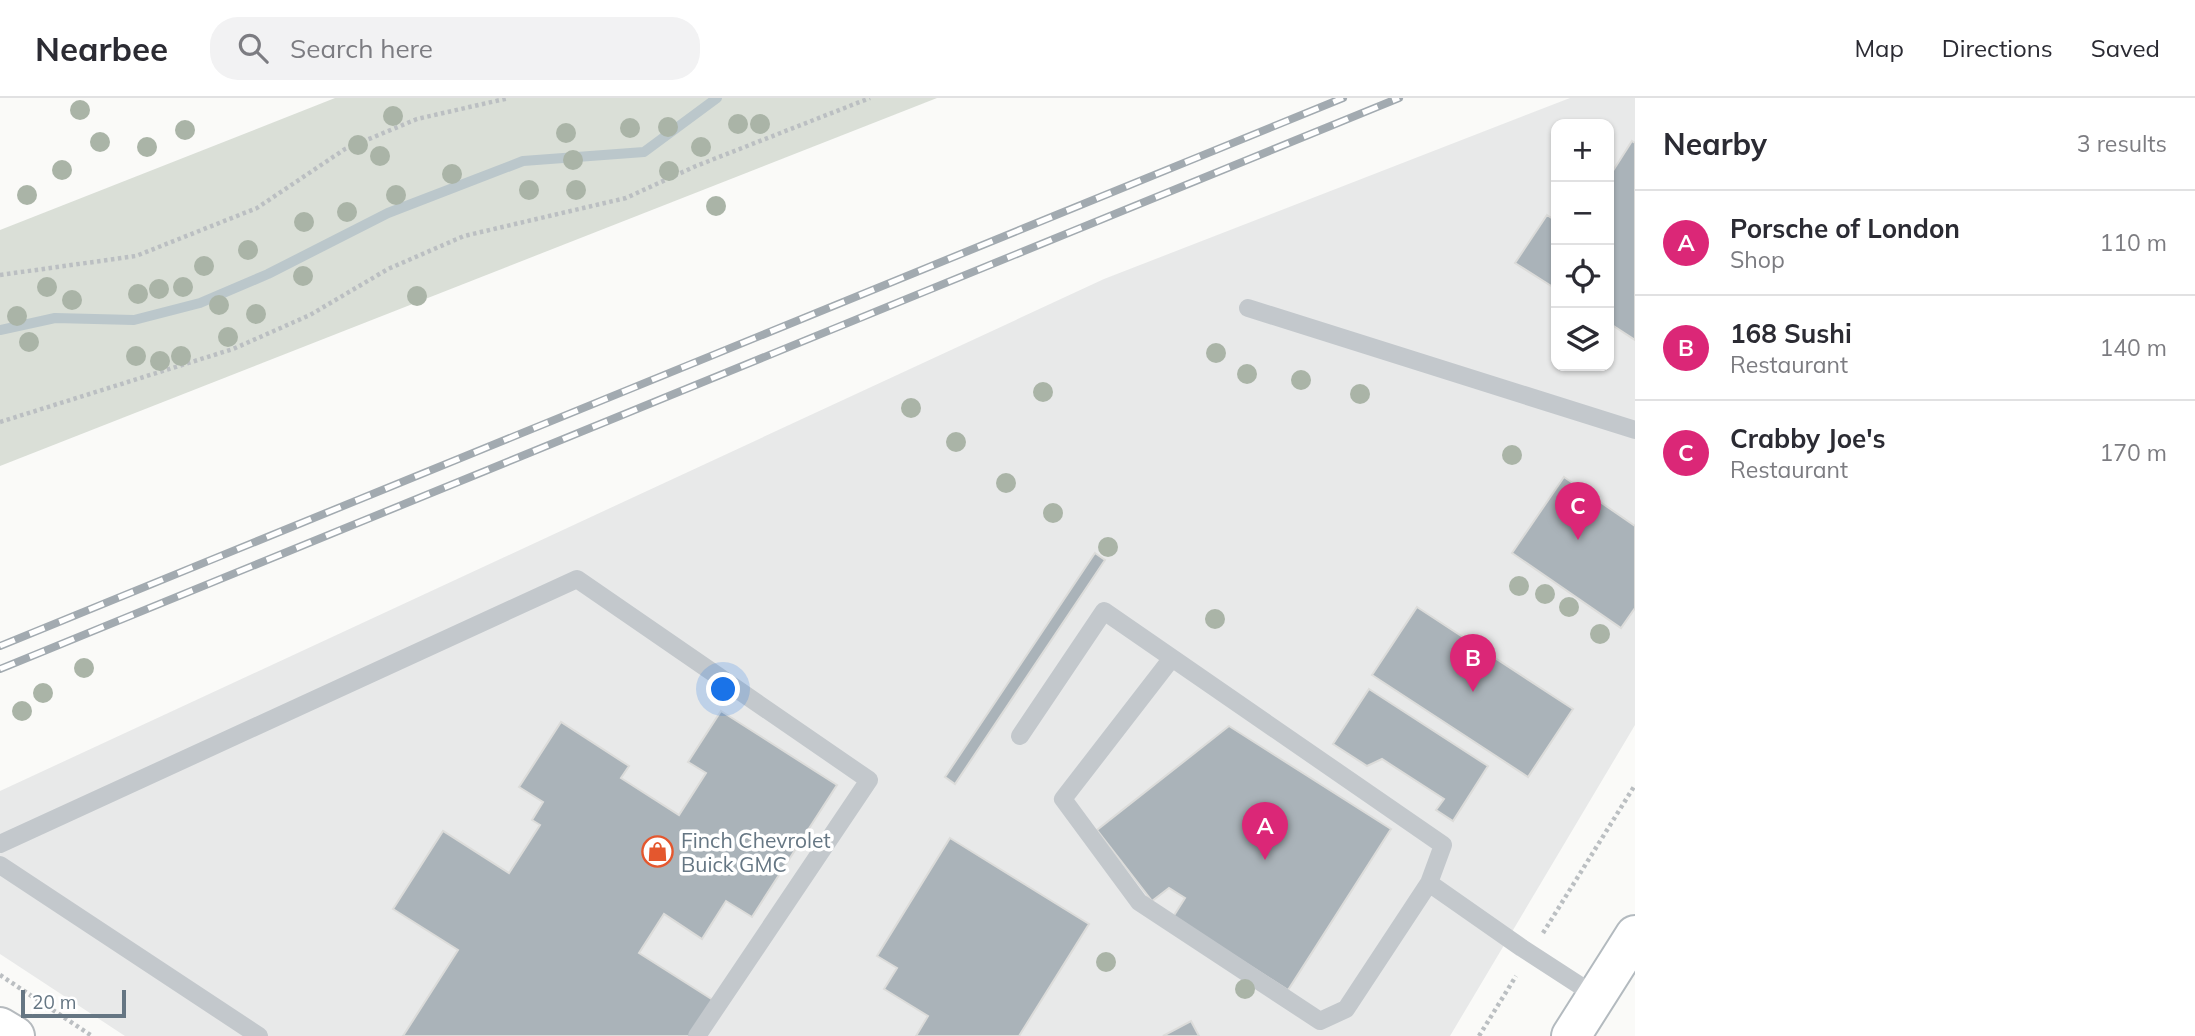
<!DOCTYPE html>
<meta charset="utf-8">
<style>
:root{--surface:#fff;--page:#f2f2f3;--text:#2b2b33;--muted:#7c7c81;--line:#e1e1e2;--accent:#db2777}
body{margin:0;font-family:Mulish,sans-serif;background:var(--page);color:var(--text)}
.controls{position:absolute;right:21px;top:21px;display:grid;overflow:hidden;border-radius:14px;box-shadow:0 2px 5px #0004}
.controls button{width:63px;height:63px;display:grid;place-items:center;padding:0;border:0;border-bottom:2px solid var(--line);background:var(--surface);color:var(--text);font:35px sans-serif}
.scale{position:absolute;left:21px;bottom:18px;width:105px;box-sizing:border-box;padding-left:7px;border:4px solid #657683;border-top:0;font-size:19px;line-height:24px;white-space:nowrap;color:#657683;-webkit-text-stroke:5px #fff;paint-order:stroke}
.you{position:absolute;left:724px;top:592px;width:24px;height:24px;margin:-18px;border:5px solid #fff;border-radius:50%;background:#1a73e8;box-shadow:0 0 0 10px #1a73e833}
.badge{display:grid;place-items:center;width:46px;height:46px;border-radius:50%;background:var(--accent);color:#fff;font-size:23px;font-weight:700}
.pin{position:absolute;translate:-50% -58px;filter:drop-shadow(0 2px 4px #0008)}
.pin::after{content:'';position:absolute;top:37px;width:24px;height:21px;background:inherit;clip-path:polygon(0 0,100% 0,50% 100%)}
.list{margin:0;padding:0;list-style:none}
h2{display:flex;justify-content:space-between;align-items:center;height:91px;margin:0;padding:0 28px;font-size:30px}
h2 small{font-size:23px;font-weight:400;color:var(--muted)}
.list li{display:grid;grid-template-columns:46px 1fr auto;gap:21px;align-items:center;box-sizing:border-box;height:105px;padding:0 28px;border-top:2px solid var(--line)}
.list b{display:block;font-size:26px;white-space:nowrap}
.list p{margin:0;font-size:23px;white-space:nowrap;color:var(--muted)}
.list em{font-size:23px;font-style:normal;color:var(--muted)}
.icon{flex:none;width:38px;height:38px;fill:none;stroke:currentColor;stroke-width:2;stroke-linecap:round;stroke-linejoin:round}
.map{position:relative;flex:none;width:1635px;height:938px;overflow:hidden}
header{display:flex;align-items:center;gap:42px;box-sizing:border-box;height:98px;padding:0 35px;background:var(--surface);border-bottom:2px solid var(--line)}
header strong{font-size:33px}
nav{display:flex;gap:38px;margin-inline-start:auto;font-size:24px}
.search{width:490px;height:63px;background:var(--page);display:flex;align-items:center;gap:18px;box-sizing:border-box;padding:0 24px;border-radius:28px;color:var(--muted);font-size:26px}
main{display:flex}
aside{flex:1;background:var(--surface)}
.map>svg:first-child{display:block}
.built{fill:#e8e9e9;fill-rule:evenodd}
.green{fill:#dadfd7}
.lines{fill:none;stroke-linecap:round;stroke-linejoin:round}
.stream{stroke:#bbc7cb;stroke-width:10}
.building{fill:#aab3b9;stroke:#dcdcda;stroke-width:2}
.secondary-casing{stroke:#b3babf;stroke-width:42}
.primary-casing{stroke:#b5babe;stroke-width:42}
.path{stroke:#bbbfc2;stroke-width:4.5;stroke-dasharray:3.5 3.5;stroke-linecap:butt}
.lane{stroke:#c3c8cc;stroke-width:18}
.secondary{stroke:#fff;stroke-width:38}
.primary{stroke:#fff;stroke-width:38}
.rail-casing{stroke:#a2aab0;stroke-width:8}
.rail{stroke:#fff;stroke-width:5;stroke-dasharray:16;stroke-linecap:butt}
.tree{fill:#aab4a7}
.labels{text-anchor:middle;dominant-baseline:central;stroke-width:7;stroke-linejoin:round;paint-order:stroke}
.poi-label{font-size:21px;fill:#657683;stroke:#fff;text-anchor:start}
</style>
<header>
<strong>Nearbee</strong>
<div class="search"><svg class="icon" aria-label="search" viewBox="0 0 24 24"><circle cx="10" cy="10" r="6"/><path d="M15 15l6 6"/></svg>Search here</div>
<nav><a>Map</a><a>Directions</a><a>Saved</a></nav>
</header>
<main>
<div class="map">
<svg width="1635" height="938" viewBox="0 0 1635 938">
<rect width="100%" height="100%" fill="#fafaf8"/>
<path class="built" d="M1570,0H1635V627L1450,938H125L0,856V693L1104,181ZM1556,26H1609V268H1556Z"/>
<path class="green" d="M335,0H937L0,368V132Z"/>
<g class="lines">
<path class="stream" d="M0,232L55,220L134,222L200,205L268,176L388,115L523,63L644,54L717,0"/>
</g>
<path class="building" d="M1632,43L1635,45V242L1609,225V79Z
M1547,117L1556,123V191L1515,165Z
M1564,379L1635,428V510L1621,530L1512,455Z
M1095,455L1105,462L955,686L945,679Z
M1417,509L1573,611L1528,679L1372,577Z
M1369,591L1488,668L1453,723L1436,712L1444,701L1382,661L1367,668L1333,646Z
M721,613L837,687L752,819L726,803L702,841L664,816L639,855L713,902L690,938H403L458,852L393,811L443,733L509,775L540,727L532,722L543,704L519,689L561,624L629,668L621,680L679,717L706,675L688,664Z
M1229,628L1391,731L1288,892L1173,819L1185,800L1169,790L1152,803L1097,732Z
M950,740L1089,826L1019,938H916L928,918L884,891L897,870L877,858Z
M1191,923L1199,938H1163Z"/>
<g class="lines">
<defs>
<path id="secondary" d="M1571,938L1635,837"/>
<path id="primary" d="M0,929L15,938"/>
</defs>
<use href="#secondary" class="secondary-casing"/>
<use href="#primary" class="primary-casing"/>
<path class="path" d="M0,177L136,158L257,110L345,51L417,21L509,0
M0,324L233,251L310,217L388,171L464,138L626,100L696,68L870,0
M1543,835L1635,687
M0,877L92,938
M1479,938L1516,878"/>
<path class="lane" d="M1248,210L1635,332
M1172,560L1063,701L1139,804L1320,923L1346,911L1429,785L1522,850L1596,898
M1020,638L1104,513L1443,747L1429,785
M0,746L577,481L869,682L697,938
M0,767L259,938"/>
<use href="#secondary" class="secondary"/>
<use href="#primary" class="primary"/>
<defs>
<path id="rail" d="M0,548L1343,0
M0,571L1399,0"/>
</defs>
<use href="#rail" class="rail-casing"/>
<use href="#rail" class="rail"/>
</g>
<g class="tree">
<circle cx="80" cy="12" r="10"/>
<circle cx="393" cy="18" r="10"/>
<circle cx="738" cy="26" r="10"/>
<circle cx="760" cy="26" r="10"/>
<circle cx="668" cy="29" r="10"/>
<circle cx="630" cy="30" r="10"/>
<circle cx="185" cy="32" r="10"/>
<circle cx="566" cy="35" r="10"/>
<circle cx="100" cy="44" r="10"/>
<circle cx="358" cy="47" r="10"/>
<circle cx="147" cy="49" r="10"/>
<circle cx="701" cy="49" r="10"/>
<circle cx="380" cy="58" r="10"/>
<circle cx="573" cy="62" r="10"/>
<circle cx="62" cy="72" r="10"/>
<circle cx="669" cy="73" r="10"/>
<circle cx="452" cy="76" r="10"/>
<circle cx="529" cy="92" r="10"/>
<circle cx="576" cy="92" r="10"/>
<circle cx="27" cy="97" r="10"/>
<circle cx="396" cy="97" r="10"/>
<circle cx="716" cy="108" r="10"/>
<circle cx="347" cy="114" r="10"/>
<circle cx="304" cy="124" r="10"/>
<circle cx="248" cy="152" r="10"/>
<circle cx="204" cy="168" r="10"/>
<circle cx="303" cy="178" r="10"/>
<circle cx="47" cy="189" r="10"/>
<circle cx="183" cy="189" r="10"/>
<circle cx="159" cy="191" r="10"/>
<circle cx="138" cy="196" r="10"/>
<circle cx="417" cy="198" r="10"/>
<circle cx="72" cy="202" r="10"/>
<circle cx="219" cy="207" r="10"/>
<circle cx="256" cy="216" r="10"/>
<circle cx="17" cy="218" r="10"/>
<circle cx="228" cy="239" r="10"/>
<circle cx="29" cy="244" r="10"/>
<circle cx="1216" cy="255" r="10"/>
<circle cx="136" cy="258" r="10"/>
<circle cx="181" cy="258" r="10"/>
<circle cx="160" cy="263" r="10"/>
<circle cx="1247" cy="276" r="10"/>
<circle cx="1301" cy="282" r="10"/>
<circle cx="1043" cy="294" r="10"/>
<circle cx="1360" cy="296" r="10"/>
<circle cx="911" cy="310" r="10"/>
<circle cx="956" cy="344" r="10"/>
<circle cx="1512" cy="357" r="10"/>
<circle cx="1006" cy="385" r="10"/>
<circle cx="1053" cy="415" r="10"/>
<circle cx="1108" cy="449" r="10"/>
<circle cx="1519" cy="488" r="10"/>
<circle cx="1545" cy="496" r="10"/>
<circle cx="1569" cy="509" r="10"/>
<circle cx="1215" cy="521" r="10"/>
<circle cx="1600" cy="536" r="10"/>
<circle cx="84" cy="570" r="10"/>
<circle cx="43" cy="595" r="10"/>
<circle cx="22" cy="613" r="10"/>
<circle cx="1106" cy="864" r="10"/>
<circle cx="1245" cy="891" r="10"/>
</g>
<defs>
<symbol id="shop-ring" viewBox="-11 -11 22 22"><circle r="9.5" fill="#fff" stroke="#e4572e" stroke-width="1.5"/><path d="M-5-2.5h2.3a2.7 3.5 0 0 1 5.4 0H5L5.5 6h-11ZM-1.5-2.5h3a1.5 2.3 0 0 0-3 0Z" fill="#e4572e"/></symbol>
</defs>
<g fill-rule="evenodd">
<use href="#shop-ring" x="640" y="736" width="35" height="35"/>
</g>
<g class="labels">
<g class="poi-label">
<text x="681" y="742">Finch Chevrolet<tspan x="681" dy="24">Buick GMC</tspan></text>
</g>
</g>
</svg>
<div class="controls">
<button>+</button>
<button>−</button>
<button><svg class="icon" aria-label="locate" viewBox="0 0 24 24"><circle cx="12" cy="12" r="6"/><path d="M12 2v4M12 18v4M2 12h4M18 12h4"/></svg></button>
<button><svg class="icon" aria-label="layers" viewBox="0 0 24 24"><path d="M12 4l9 5-9 5-9-5zM3 14l9 5 9-5"/></svg></button>
</div>
<div class="scale">20 m</div>
<div class="you"></div>
<div class="pin badge" style="left:1265px;top:762px">A</div>
<div class="pin badge" style="left:1473px;top:594px">B</div>
<div class="pin badge" style="left:1578px;top:442px">C</div>
</div>
<aside>
<h2>Nearby<small>3 results</small></h2>
<ul class="list">
<li><span class="badge">A</span><div><b>Porsche of London</b><p>Shop</p></div><em>110 m</em></li>
<li><span class="badge">B</span><div><b>168 Sushi</b><p>Restaurant</p></div><em>140 m</em></li>
<li><span class="badge">C</span><div><b>Crabby Joe's</b><p>Restaurant</p></div><em>170 m</em></li>
</ul>
</aside>
</main>
